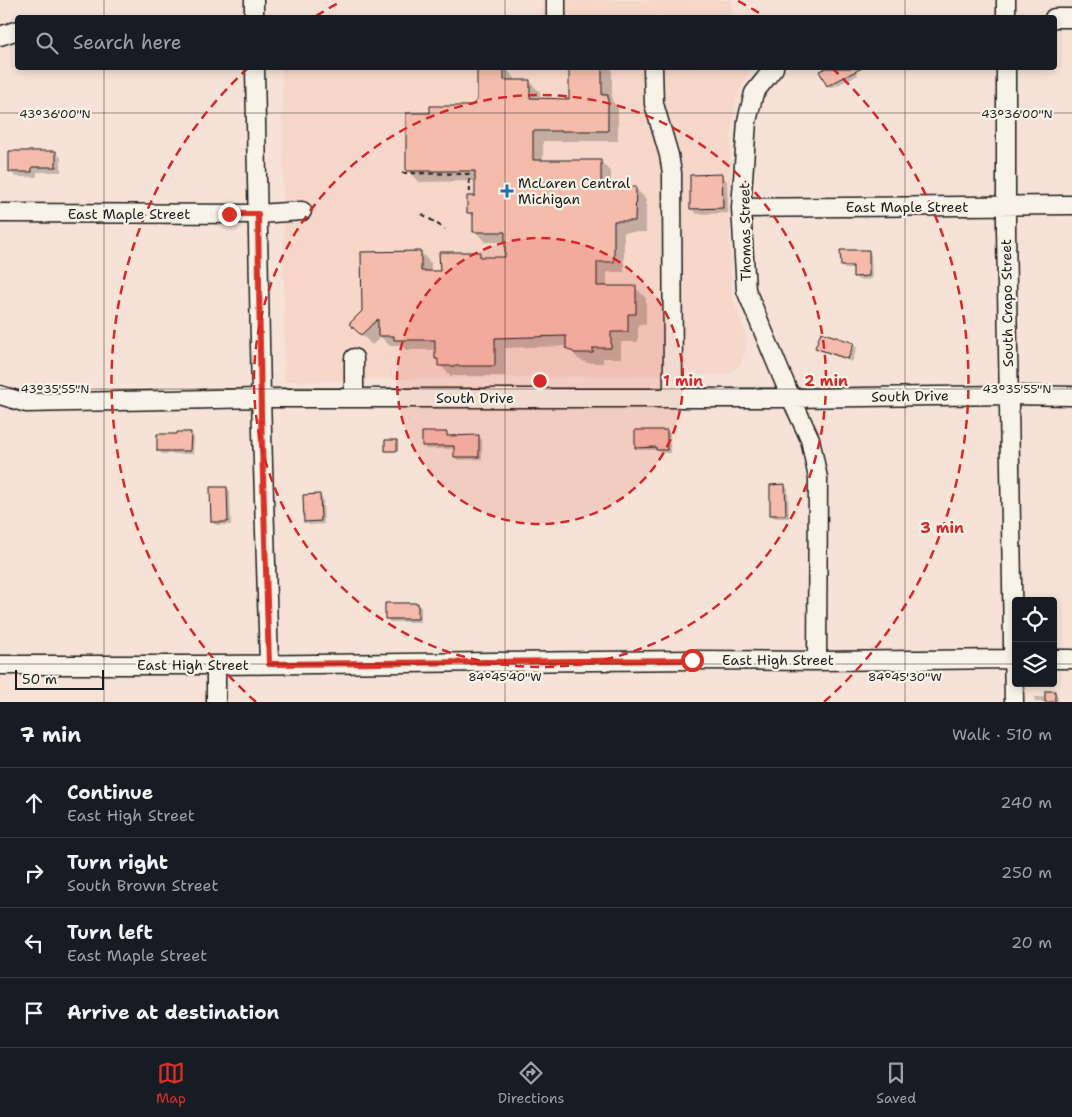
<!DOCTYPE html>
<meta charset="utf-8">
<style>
:root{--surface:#171b24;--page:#242831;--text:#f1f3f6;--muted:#9ea1a6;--line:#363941;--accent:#d93025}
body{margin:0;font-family:"Shantell Sans",sans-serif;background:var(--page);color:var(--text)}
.controls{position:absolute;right:15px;bottom:15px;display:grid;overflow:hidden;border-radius:5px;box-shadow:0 2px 8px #0003}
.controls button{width:45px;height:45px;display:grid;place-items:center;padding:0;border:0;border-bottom:1px solid var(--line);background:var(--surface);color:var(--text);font:25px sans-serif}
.scale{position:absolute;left:15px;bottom:12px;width:89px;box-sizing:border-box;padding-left:5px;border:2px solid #1c1c1c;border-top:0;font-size:14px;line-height:18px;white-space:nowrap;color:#1c1c1c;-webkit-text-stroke:4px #f7f3e8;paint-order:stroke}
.stop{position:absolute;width:15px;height:15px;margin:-11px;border:4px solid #d93025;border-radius:50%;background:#fff}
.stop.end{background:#d93025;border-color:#fff;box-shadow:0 1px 5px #0008}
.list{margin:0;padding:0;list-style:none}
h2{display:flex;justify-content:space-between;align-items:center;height:65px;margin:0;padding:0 20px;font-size:21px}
h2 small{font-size:16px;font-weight:400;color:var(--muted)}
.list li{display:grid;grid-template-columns:32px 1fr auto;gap:15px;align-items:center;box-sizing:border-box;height:70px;padding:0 20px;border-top:1px solid var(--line)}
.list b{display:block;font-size:19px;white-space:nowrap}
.list p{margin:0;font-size:16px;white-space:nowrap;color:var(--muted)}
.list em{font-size:16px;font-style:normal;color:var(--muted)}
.icon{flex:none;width:28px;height:28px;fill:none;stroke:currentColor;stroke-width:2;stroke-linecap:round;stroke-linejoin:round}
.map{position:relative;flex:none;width:1072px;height:702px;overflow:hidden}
.search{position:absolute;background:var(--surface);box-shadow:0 2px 8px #0003;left:15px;right:15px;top:15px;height:55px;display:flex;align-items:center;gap:12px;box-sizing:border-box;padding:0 18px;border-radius:5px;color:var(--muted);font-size:19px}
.sheet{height:345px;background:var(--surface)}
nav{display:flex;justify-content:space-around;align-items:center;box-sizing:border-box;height:70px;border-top:1px solid var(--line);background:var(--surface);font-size:14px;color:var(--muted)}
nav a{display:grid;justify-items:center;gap:2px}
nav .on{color:var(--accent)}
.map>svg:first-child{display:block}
.built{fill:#f6d7c9}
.shadow{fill:#0003}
.building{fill:#f5bcac;stroke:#1c1c1c}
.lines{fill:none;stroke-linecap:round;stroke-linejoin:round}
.minor-casing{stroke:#1c1c1c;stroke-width:21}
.path{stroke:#1c1c1c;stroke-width:2;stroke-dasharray:5 4;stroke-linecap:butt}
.minor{stroke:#f7f3e8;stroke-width:18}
.route{stroke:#d93025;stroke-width:6}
.ticks{fill:none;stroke:#1c1c1c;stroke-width:1;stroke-opacity:0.45}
.ring{fill:none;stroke:#d62828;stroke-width:2.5;stroke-dasharray:9 6}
.poi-dot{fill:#1f6fb2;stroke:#f7f3e8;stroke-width:2}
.labels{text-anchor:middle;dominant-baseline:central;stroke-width:4.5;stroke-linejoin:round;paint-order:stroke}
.poi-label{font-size:14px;fill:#1c1c1c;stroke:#f7f3e8;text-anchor:start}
.street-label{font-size:14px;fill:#1c1c1c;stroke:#f7f3e8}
.ticks-label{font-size:12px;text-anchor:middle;fill:#1c1c1c;stroke:#f7f3e8;stroke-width:4.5;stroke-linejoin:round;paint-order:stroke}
.centre{fill:#d62828;stroke:#f7f3e8;stroke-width:2.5}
.ring-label{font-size:15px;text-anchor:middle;font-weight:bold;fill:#d62828;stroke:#f7f3e8;stroke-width:4.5;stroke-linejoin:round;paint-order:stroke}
</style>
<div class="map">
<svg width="1072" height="702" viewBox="0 0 1072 702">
<rect width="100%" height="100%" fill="#f6e2d6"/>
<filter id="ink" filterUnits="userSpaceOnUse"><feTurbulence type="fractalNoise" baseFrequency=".02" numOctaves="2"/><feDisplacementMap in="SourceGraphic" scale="10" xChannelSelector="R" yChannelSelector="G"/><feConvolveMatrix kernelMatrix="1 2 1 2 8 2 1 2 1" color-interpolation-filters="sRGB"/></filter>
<g filter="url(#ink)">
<path class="built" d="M542,0H732V17L541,18Z
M282,68H751L738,93L731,131L730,246L732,296L745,333L746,350L740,365L727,374L285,381Z"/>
<path class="shadow" d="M478,68H505L515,78V81H529L540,92V100H570L571,68H612V101L618,107V141H543V161L601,162L611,172V188H635L646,199V232H624V272H607V287H635L646,298V325L638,324V342H621V358H603V363H587L578,359L567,346L505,348V376H451L440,365V362L436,359V350H406L402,346H390L381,337L372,345L351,324L420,252L431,263V273L441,272L479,253L484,258H506V242H485L475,231V219L469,213L476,198V181L419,182L408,171L431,114L471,107L478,100Z
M828,68H854L858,75L831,88L820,72Z
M56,152L61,158V172H37V177H16L10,172Z
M722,176L727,181L728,213L697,214L691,208Z
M868,251L871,255L872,279L858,280L855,276V269H845L842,266Z
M853,344L857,348L852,362L820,351L817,347Z
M667,431L670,434V453H661L658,450H640L637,447Z
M190,433L194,437L193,454H162L158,450Z
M446,434L450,437H479L482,440V459L458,460L455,457L456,449H426L423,445Z
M785,486L788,489L789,518H775L771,515Z
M227,488L230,491L231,525H216L212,522Z
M319,495L323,499L324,524L309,525L305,521Z
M418,604L421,607V622H390L386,618Z
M1055,692L1058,696V702H1035V697H1046Z"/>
<path class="building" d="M477,68H504V80H530V98L569,99V68H602V95H608V131H533V160H601V187H636L635,221H614V262H597V286H636V314H628V332H611V348H593V353H575L566,348V336L495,338V366H438V359H435V340H394V336H378V319L361,335L349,324L362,311L361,252L421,251V271H440L439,252H480V257H505V232H473V213H467V196H475V171H406V113H430V106H471L477,100Z
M826,68H862L827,86L819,71Z
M9,151H56V167H32V172H9Z
M722,174L723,208L690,209V175Z
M840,250H869V276L853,277V266H841Z
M821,332L854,343L848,359L815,348Z
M635,430H667V450H656V447L635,448Z
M177,432H191L190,451H157V434H177Z
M422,432H447V436L479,435V457H454V446H422Z
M385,440H397V451H385Z
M785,484L786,515H770V485Z
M210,487H227L228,522H211Z
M320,494L321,521L304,522L303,495Z
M385,603H418V619H385Z
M1045,691H1055V702H1045Z"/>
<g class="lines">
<defs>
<path id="minor" d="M556,0V18
M1006,0V18
M254,18V0
M1054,18H1072
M0,36L18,30
M255,68L261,398L269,664
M653,68L654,104L669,155L672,173L673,398
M774,68L754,93L747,121L741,208L746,290L791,398L810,439L818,478L817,661
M1006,68V230L1014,702
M741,208L1072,205
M0,213L258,214L302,211
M354,358V398
M0,395L26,403L261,398H791L1009,395L1072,396
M1053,659H1072
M0,665H216L692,660L817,661L1016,659
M216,665V702"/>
</defs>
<use href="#minor" class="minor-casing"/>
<path class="path" d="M402,173L469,174L470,192
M422,214L445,229"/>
<use href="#minor" class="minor"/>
</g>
</g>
<g class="lines" filter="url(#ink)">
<path class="route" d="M229,214H258L261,414L269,664L692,660"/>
</g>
<path class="ticks" d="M104,0V18M505,0V18M905,0V18M104,68V702M505,68V702M905,68V702M0,113H1072M0,389H1072M0,664H1016M1053,664H1072"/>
<circle cx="540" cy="381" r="143" fill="#d62828" fill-opacity=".12"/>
<g class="ring">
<circle cx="540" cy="381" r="143"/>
<circle cx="540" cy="381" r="286"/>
<path d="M256 702A428 428 0 0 1 248 68M316 16A428 428 0 0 1 342 1M738 1A428 428 0 0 1 764 16M832 68A428 428 0 0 1 824 702"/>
</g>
<path class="poi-dot" d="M504.5 183.5h5v5h5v5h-5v5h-5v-5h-5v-5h5z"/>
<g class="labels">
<g class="poi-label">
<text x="518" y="183">McLaren Central<tspan x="518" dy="16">Michigan</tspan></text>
</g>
<g class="street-label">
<text x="907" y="207">East Maple Street</text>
<text x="129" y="214">East Maple Street</text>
<text transform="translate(745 232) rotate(-91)">Thomas Street</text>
<text transform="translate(1007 303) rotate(-91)">South Crapo Street</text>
<text transform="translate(910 396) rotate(-1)">South Drive</text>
<text x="475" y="398">South Drive</text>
<text x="778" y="660">East High Street</text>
<text x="193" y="665">East High Street</text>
</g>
</g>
<g class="ticks-label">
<text x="55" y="118">43°36'00"N</text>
<text x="1017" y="118">43°36'00"N</text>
<text x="55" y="393">43°35'55"N</text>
<text x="1017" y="393">43°35'55"N</text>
<text x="505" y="681">84°45'40"W</text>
<text x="905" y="681">84°45'30"W</text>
</g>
<circle cx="540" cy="381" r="8" class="centre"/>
<g class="ring-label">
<text x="683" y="386">1 min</text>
<text x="826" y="386">2 min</text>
<text x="942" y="533">3 min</text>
</g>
</svg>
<div class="controls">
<button><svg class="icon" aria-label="locate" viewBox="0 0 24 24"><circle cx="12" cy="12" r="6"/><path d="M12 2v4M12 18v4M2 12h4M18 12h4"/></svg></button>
<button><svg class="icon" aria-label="layers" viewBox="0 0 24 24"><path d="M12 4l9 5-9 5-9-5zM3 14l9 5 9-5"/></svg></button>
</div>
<div class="scale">50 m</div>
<div class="stop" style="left:692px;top:660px"></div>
<div class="stop end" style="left:229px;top:214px"></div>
<div class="search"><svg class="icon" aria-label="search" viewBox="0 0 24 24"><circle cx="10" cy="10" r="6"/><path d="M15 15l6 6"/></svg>Search here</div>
</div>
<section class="sheet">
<h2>7 min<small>Walk · 510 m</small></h2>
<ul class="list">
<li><svg class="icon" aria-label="ahead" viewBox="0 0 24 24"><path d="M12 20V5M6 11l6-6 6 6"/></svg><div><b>Continue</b><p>East High Street</p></div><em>240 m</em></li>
<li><svg class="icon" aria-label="right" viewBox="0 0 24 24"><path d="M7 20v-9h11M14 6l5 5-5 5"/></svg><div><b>Turn right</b><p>South Brown Street</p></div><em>250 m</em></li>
<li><svg class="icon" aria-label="left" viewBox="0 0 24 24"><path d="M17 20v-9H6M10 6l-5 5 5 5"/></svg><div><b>Turn left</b><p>East Maple Street</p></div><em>20 m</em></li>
<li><svg class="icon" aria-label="arrive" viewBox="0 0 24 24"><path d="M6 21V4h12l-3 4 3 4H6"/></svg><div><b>Arrive at destination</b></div></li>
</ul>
</section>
<nav>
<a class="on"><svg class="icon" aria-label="map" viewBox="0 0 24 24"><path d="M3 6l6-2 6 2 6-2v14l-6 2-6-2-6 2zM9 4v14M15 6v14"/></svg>Map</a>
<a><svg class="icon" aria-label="directions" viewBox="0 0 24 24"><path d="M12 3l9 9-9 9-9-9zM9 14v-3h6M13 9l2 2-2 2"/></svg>Directions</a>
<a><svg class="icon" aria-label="saved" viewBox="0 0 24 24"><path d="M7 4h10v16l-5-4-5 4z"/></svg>Saved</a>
</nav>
